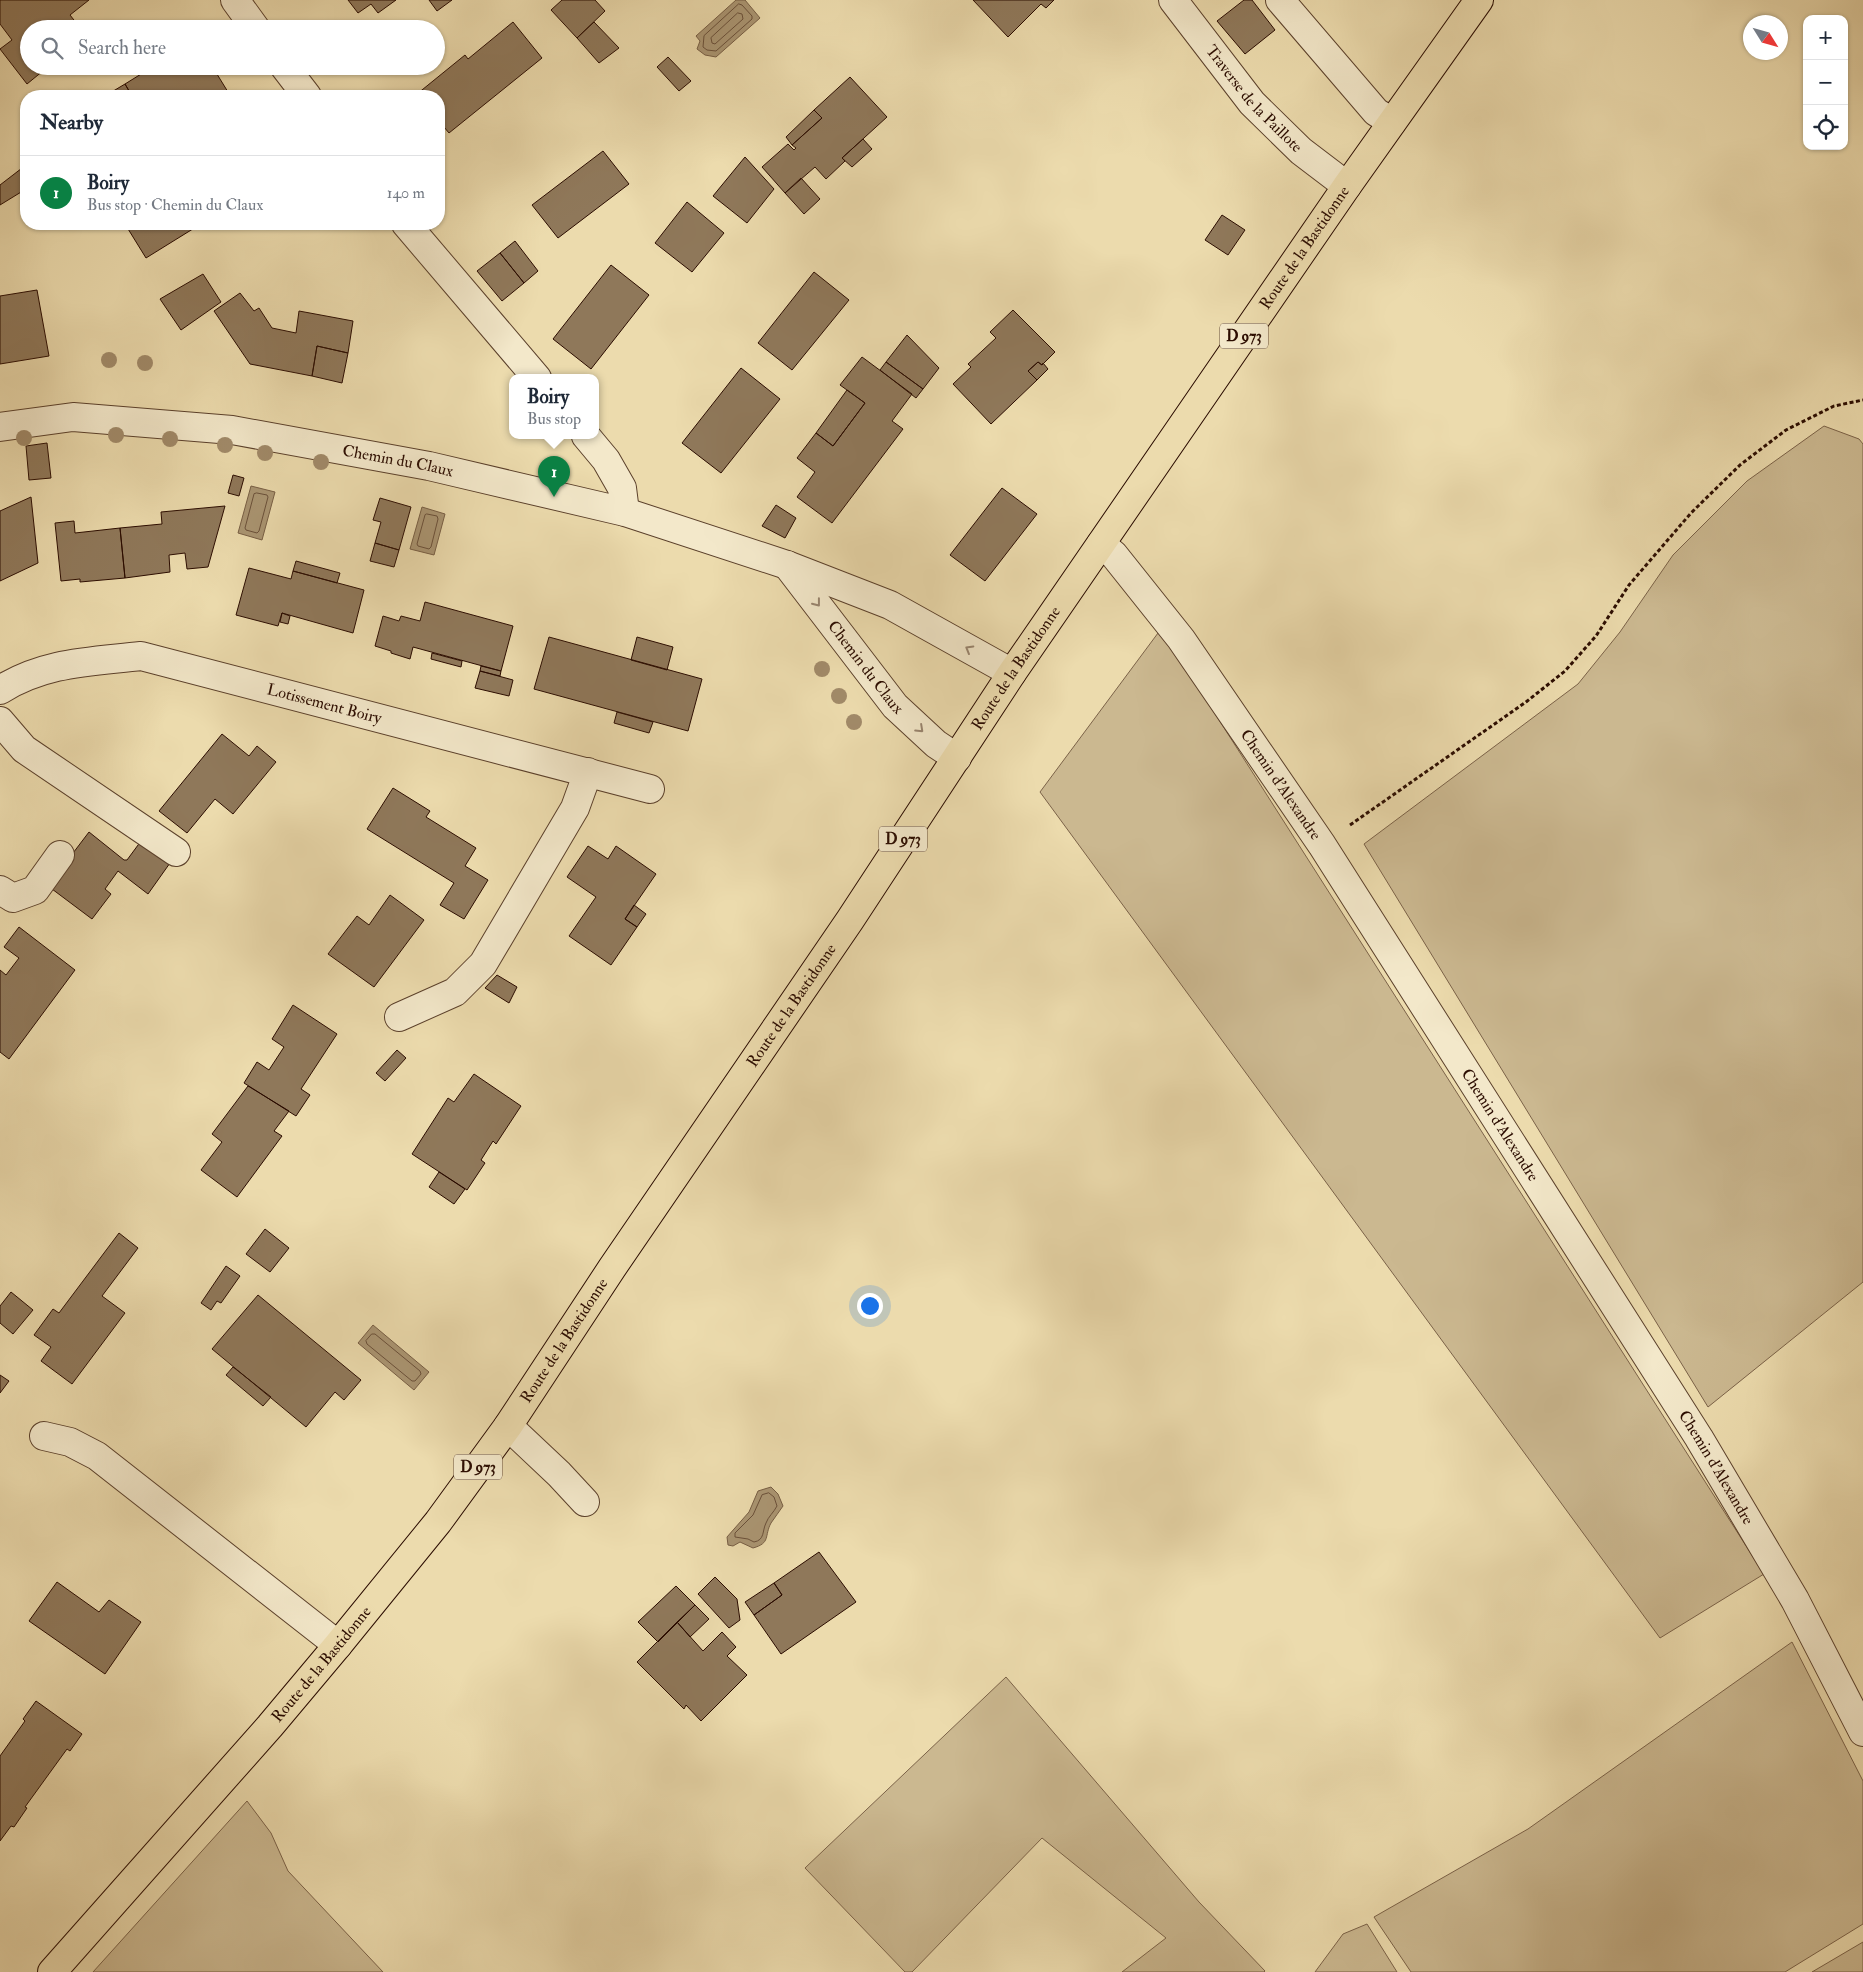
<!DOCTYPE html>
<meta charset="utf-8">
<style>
:root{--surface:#fff;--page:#f2f2f3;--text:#1f2937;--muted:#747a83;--line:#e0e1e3;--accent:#0b8043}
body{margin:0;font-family:"IM FELL Double Pica",serif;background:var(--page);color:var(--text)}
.controls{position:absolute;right:15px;top:15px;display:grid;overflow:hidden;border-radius:10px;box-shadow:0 1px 4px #0004}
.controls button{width:45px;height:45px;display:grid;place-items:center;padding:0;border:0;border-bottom:1px solid var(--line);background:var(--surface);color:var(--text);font:25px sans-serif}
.compass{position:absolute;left:1743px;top:15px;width:45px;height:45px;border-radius:50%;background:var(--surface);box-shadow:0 1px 4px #0004;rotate:127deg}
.you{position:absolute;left:869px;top:1305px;width:18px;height:18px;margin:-12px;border:4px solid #fff;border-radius:50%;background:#1a73e8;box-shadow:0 0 0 8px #1a73e833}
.badge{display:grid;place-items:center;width:32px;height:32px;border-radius:50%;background:var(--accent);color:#fff;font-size:16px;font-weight:700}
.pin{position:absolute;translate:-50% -41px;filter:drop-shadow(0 1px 2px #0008)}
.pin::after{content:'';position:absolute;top:26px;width:18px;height:15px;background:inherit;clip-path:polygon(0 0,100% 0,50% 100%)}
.popup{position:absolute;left:509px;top:374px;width:90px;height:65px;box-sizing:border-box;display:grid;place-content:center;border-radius:10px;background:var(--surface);filter:drop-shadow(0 1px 4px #0005);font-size:16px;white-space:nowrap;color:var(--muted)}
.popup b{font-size:19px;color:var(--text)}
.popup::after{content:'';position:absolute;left:50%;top:100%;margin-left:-10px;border:10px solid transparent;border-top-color:var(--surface)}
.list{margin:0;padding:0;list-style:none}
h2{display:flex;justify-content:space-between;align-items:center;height:65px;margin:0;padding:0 20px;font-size:21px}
h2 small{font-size:16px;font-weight:400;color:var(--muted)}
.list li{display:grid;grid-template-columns:32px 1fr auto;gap:15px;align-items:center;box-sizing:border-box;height:75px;padding:0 20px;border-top:1px solid var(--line)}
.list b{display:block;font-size:19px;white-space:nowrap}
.list p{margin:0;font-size:16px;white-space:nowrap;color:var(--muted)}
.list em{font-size:16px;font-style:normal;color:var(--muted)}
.icon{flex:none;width:28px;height:28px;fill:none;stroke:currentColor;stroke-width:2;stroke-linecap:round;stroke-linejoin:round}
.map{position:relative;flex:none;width:1863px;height:1972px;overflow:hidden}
.search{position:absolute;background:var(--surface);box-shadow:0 1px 4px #0004;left:20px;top:20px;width:425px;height:55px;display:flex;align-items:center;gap:12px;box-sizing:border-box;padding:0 18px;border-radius:28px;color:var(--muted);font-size:19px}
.panel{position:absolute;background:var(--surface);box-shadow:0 1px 4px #0004;left:20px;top:90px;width:425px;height:140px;border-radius:20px}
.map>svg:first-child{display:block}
.green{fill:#cbb890;stroke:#7b6248}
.water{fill:#aa9572;stroke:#775e44}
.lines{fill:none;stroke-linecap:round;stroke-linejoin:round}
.shore{stroke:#6a5039;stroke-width:1}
.building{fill:#8f785a;stroke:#2b0c00}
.minor-casing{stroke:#5b402b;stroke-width:30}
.major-casing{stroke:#2b0c00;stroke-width:30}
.path{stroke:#2b0c00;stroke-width:3;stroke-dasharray:4 2.5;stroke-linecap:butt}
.minor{stroke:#f3e8ca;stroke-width:28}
.major{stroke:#ecdbad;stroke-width:28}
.tree{fill:#a18a69}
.oneway{stroke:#99856f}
.labels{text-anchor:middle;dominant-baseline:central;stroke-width:4.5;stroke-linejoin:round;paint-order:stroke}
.shield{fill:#f3e8ca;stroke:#674e3d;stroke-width:1}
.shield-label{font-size:15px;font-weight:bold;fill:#2b0c00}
.street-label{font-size:16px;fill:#2b0c00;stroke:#f3e8ca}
</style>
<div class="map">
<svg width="1863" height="1972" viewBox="0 0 1863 1972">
<rect width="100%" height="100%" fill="#ecdbad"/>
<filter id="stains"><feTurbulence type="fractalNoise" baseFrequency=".004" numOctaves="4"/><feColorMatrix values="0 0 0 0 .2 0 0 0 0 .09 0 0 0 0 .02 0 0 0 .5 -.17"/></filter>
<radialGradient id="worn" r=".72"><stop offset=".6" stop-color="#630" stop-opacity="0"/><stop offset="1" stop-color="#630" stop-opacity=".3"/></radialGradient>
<path class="green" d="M1824,426L1859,439L1863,444V1282L1708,1407L1364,844L1578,684L1620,632L1673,555L1747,481Z
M1161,629L1764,1574L1660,1638L1040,792Z
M1792,1642L1863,1781V1924L1785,1972H1411L1374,1917L1528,1829Z
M1006,1677L1199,1902L1265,1971L1264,1972H1122L1166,1938L1042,1838L912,1972H905L805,1868Z
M247,1801L271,1833L288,1871L383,1972H93Z
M1367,1924L1397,1972H1315L1343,1934Z
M1863,1942V1972H1812Z"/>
<path class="water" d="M736,0H745L760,18L716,57L705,55L697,49L700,41L696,36Z
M251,486L275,492L262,540L238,533Z
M422,507L445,514L434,555L410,549Z
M373,1325L429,1372L414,1390L358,1343Z
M771,1487L778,1494L783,1506C779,1512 775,1517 771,1523C764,1536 771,1543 753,1548L740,1542L733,1546L728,1545L727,1537L749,1512L758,1491Z"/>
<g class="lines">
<path class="shore" d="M739,4L742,5L752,16V19L716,51L707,50L703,47L704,36Z
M738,13L742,14L743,19L715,44L712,43L711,38Z
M257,493L267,495L268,497L259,531L257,533L246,530L245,528L254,494Z
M427,514L437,516L438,519L431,547L429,549L418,546L417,544L425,515Z
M372,1334H375L420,1371L421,1374L415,1381H412L367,1344L366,1341Z
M769,1493L774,1497L777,1506C774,1512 768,1517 766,1523C762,1531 765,1540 754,1542L748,1539L735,1537V1533L753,1515L762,1495Z"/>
</g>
<path class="building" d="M0,0H89L70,15L81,29H29V66H49L27,84L0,49L12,40L0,24Z
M348,0H396L378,13L371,4L358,13Z
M429,0H452L437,11Z
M562,0H595L605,11L577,38L551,10Z
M973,0H1054L1046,8L1041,4L1008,37Z
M1244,0H1252L1275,30L1245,54L1217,21Z
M513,22L542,58L449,133L439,121V96H419L417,94L465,55L468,59Z
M594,22L619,48L599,63L577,38Z
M668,57L691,81L679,91L657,67Z
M154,66H212L228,92L220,96H132L125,84Z
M850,77L887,117L842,158L845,161L826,179L815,167L785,193L762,167L788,144L794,150L796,148L792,145L822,118L814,110Z
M125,84L132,96H105Z
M814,110L822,118L792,145L786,137Z
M863,139L872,149L852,167L842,158Z
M603,151L629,184L558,238L532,205Z
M745,157L774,189L747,223L713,196Z
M26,165V189L0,205V185Z
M801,178L820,199L804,214L785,193Z
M687,202L724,233L692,272L655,243Z
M1222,215L1245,230L1228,255L1205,240Z
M125,224H194L196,227L146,258Z
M515,241L538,271L524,283L500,253Z
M500,253L524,283L502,301L477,271Z
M611,265L649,295L591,369L553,339Z
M814,272L849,300L792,370L758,343Z
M203,274L221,302L181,330L160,299Z
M37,290L49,356L0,364V296Z
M240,293L254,311L259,308L272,328L296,333L299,311L353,321L348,353L317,346L312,376L250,364L214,311Z
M1013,310L1055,352L1042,365L1038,362L1028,371L1037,380L991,424L953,384L971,367L968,364L996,338L990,332Z
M907,335L939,368L923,389L886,362Z
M317,346L348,353L342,383L312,376Z
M862,357L912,394L892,421L903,429L832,523L797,497L815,472L797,458L816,433L833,446L865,403L840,385Z
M886,362L923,389L916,398L880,370Z
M1038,362L1042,365L1043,363L1048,369L1037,380L1028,371Z
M741,368L780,399L721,473L682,443Z
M847,390L865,403L833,446L816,433Z
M47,443L51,478L29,480L26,446Z
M233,475L244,478L239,496L228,493Z
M1002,488L1037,514L985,581L950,555Z
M31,497L38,563L0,581V511Z
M380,498L411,507L399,550L375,543L381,522L373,520Z
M776,505L796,518L785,538L762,526Z
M225,506L208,567L187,569L185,553L169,555L170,572L125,578L120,528L162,524L161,512Z
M74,521L75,533L120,528L125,578L80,582V579L61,581L55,523Z
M375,543L399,550L394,567L370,561Z
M296,561L340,573L337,583L293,571Z
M249,568L291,579L293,571L364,590L353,633L282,613L278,626L236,615Z
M425,602L513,626L501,671L413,647L410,659L391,653V651L375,646L383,616L399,621L401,616L420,621Z
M282,613L290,616L288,624L280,622Z
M549,637L702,679L688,731L534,689Z
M637,637L673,647L667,670L631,660Z
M432,653L462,661L461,667L431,659Z
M481,666L501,671L500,676L480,671Z
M480,671L513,680L509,696L475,688Z
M617,712L653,722L649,733L614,723Z
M222,734L249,756L257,746L276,762L233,814L215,799L187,833L159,811Z
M393,788L430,811L426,817L476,848L465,866L488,880L464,919L440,905L454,883L367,829Z
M89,832L124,860H127L141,841L170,863L148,894L118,871L105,889L111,894L92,919L48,886Z
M588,846L608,859L616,846L656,874L625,919L637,927L611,965L569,936L596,897L567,877Z
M390,895L424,920L374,987L328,954L357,916L369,925Z
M634,905L646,914L637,927L625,919Z
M19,927L75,970L9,1059L0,1052V970L6,975L19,958L4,947Z
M497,975L517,987L509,1003L485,988Z
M293,1005L337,1034L301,1089L310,1095L296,1116L244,1083L257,1062L269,1070L284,1047L272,1039Z
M397,1050L406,1058L385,1081L376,1073Z
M474,1074L521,1106L496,1144L493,1141L481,1160L485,1163L467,1190L412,1154L448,1098L454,1102Z
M248,1086L289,1111L274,1131L282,1136L237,1197L201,1170L222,1142L212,1134Z
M439,1172L465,1189L454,1204L429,1187Z
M265,1229L289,1248L270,1272L246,1254Z
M119,1233L138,1248L102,1296L125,1313L72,1384L41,1361L51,1347L34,1335L53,1309L59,1313Z
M226,1266L240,1276L221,1303L217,1301L211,1310L201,1303Z
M11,1292L33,1310L13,1334L0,1323V1306Z
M258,1295L361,1380L344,1400L335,1392L306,1427L212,1349Z
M233,1367L271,1397L263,1406L226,1375Z
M0,1375L9,1381L0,1393Z
M819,1552L856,1602L781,1654L754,1615L782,1595L774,1583Z
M715,1577L737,1599L740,1620L729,1628L698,1594Z
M57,1582L99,1612L109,1600L141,1622L105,1674L29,1621Z
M774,1583L782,1595L754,1615L745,1602Z
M676,1586L695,1605L658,1642L638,1622Z
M695,1605L709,1619L690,1637L677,1622Z
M677,1622L703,1651L722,1632L736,1647L727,1656L747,1675L701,1721L686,1705L684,1709L637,1662Z
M36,1701L82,1734L70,1751L67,1749L25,1807L27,1808L14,1827L11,1826L0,1841V1756L25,1721L23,1719Z"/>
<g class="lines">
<defs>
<g id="minor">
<path d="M235,0L256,29"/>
<path id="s1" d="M1173,0L1252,103L1301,151L1347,186"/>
<path d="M1280,0L1376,112L1392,122"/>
<path d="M284,66L307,96"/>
<path d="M406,224L537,378"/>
<path id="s2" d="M0,427L73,417L232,430L429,466L625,512L787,565L890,605L1012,673"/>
<path d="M586,436L606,460L622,488L625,512"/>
<path id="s3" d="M1101,544L1114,555L1181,639L1322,845L1699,1438L1795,1600L1863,1732"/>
<path id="s4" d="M787,565L895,706L936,744L957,758"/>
<path id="s5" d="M0,690C45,662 89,662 141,656L650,789"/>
<path d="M0,721L24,749L176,852"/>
<path d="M0,890L13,898L35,890L60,855"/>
<path d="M399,1017L455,992L483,964L575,808L588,772"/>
<path d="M508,1426L559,1474L585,1502"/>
<path d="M44,1436L70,1442L97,1456L338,1645"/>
</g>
<g id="major">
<path id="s6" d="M52,1972L270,1726L338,1645L438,1522L508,1426L612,1268L850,920L1012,673L1347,186L1479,0"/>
</g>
</defs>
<use href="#minor" class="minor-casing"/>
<use href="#major" class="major-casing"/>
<path class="path" d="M1350,825L1526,702L1565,671L1596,636L1629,585L1691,513L1740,465L1786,430L1834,406L1863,400"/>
<use href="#minor" class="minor"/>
<use href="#major" class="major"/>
</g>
<g class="tree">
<circle cx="109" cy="360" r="8"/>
<circle cx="145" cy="363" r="8"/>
<circle cx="116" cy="435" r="8"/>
<circle cx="24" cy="438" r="8"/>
<circle cx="170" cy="439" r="8"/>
<circle cx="225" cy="445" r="8"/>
<circle cx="265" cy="453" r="8"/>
<circle cx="321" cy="462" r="8"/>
<circle cx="822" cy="669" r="8"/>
<circle cx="839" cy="696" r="8"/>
<circle cx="854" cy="722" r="8"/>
</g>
<defs><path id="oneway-chevron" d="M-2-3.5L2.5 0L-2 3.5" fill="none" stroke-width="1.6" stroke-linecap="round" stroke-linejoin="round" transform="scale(1.25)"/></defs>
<g class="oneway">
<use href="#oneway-chevron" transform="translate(817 603) rotate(52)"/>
<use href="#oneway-chevron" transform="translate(969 649) rotate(-150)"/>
<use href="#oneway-chevron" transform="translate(920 729) rotate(43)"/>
</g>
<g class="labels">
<g class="shield">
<rect x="1220" y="323.5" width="48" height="25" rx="4"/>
<rect x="879" y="826.5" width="48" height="25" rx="4"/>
<rect x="454" y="1454.5" width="48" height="25" rx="4"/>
</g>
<g class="shield-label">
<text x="1244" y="336">D 973</text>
<text x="903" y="839">D 973</text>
<text x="478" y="1467">D 973</text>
</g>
<g class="street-label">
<text stroke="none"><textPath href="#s1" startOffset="128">Traverse de la Paillote</textPath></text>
<text stroke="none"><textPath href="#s6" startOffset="2134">Route de la Bastidonne</textPath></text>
<text stroke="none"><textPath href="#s2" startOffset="402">Chemin du Claux</textPath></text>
<text stroke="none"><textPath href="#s4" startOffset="129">Chemin du Claux</textPath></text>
<text stroke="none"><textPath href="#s6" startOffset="1624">Route de la Bastidonne</textPath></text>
<text stroke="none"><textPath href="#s5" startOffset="336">Lotissement Boiry</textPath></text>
<text stroke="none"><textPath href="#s3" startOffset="301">Chemin d'Alexandre</textPath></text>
<text stroke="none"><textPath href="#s6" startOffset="1219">Route de la Bastidonne</textPath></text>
<text stroke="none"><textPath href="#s3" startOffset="706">Chemin d'Alexandre</textPath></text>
<text stroke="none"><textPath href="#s6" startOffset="814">Route de la Bastidonne</textPath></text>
<text stroke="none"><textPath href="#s3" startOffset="1111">Chemin d'Alexandre</textPath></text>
<text stroke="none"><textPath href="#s6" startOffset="409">Route de la Bastidonne</textPath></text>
</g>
</g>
<rect width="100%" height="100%" filter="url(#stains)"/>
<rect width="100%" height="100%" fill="url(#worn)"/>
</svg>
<div class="controls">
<button>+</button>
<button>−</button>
<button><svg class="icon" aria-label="locate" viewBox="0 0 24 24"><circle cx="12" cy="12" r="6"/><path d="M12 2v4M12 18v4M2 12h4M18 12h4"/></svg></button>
</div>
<svg class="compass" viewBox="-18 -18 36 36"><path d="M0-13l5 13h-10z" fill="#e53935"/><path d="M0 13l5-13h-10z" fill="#747a83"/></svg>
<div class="you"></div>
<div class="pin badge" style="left:554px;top:497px">1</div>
<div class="popup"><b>Boiry</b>Bus stop</div>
<div class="search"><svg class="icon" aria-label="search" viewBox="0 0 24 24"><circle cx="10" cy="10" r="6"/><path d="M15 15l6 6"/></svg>Search here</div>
<section class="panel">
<h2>Nearby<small></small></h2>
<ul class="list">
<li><span class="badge">1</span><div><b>Boiry</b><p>Bus stop · Chemin du Claux</p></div><em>140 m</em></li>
</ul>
</section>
</div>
